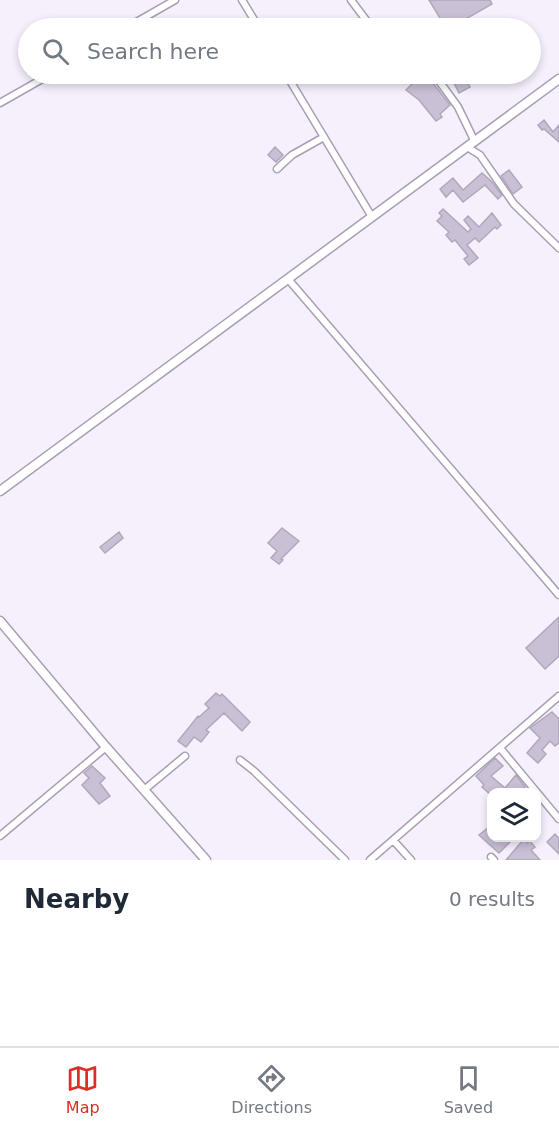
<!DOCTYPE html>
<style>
:root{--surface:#fff;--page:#f6f6f7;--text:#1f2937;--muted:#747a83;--line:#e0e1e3;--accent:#d93025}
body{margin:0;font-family:"DejaVu Sans",sans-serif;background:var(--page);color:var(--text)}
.controls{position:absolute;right:18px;bottom:18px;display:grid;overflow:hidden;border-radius:12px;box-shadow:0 3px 9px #0003}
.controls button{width:54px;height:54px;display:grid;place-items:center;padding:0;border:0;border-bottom:2px solid var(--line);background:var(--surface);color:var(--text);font:30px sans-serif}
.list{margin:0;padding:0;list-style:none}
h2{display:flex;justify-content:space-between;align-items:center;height:78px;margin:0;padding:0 24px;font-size:26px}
h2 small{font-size:20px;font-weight:400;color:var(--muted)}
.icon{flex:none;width:33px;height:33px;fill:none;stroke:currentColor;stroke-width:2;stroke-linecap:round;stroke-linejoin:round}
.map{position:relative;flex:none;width:559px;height:860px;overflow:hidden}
.search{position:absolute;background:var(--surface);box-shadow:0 3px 9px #0003;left:18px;right:18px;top:18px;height:66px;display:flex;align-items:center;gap:15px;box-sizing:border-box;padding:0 21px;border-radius:33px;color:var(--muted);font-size:22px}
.sheet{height:186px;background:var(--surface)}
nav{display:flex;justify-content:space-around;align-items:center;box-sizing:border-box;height:84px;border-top:2px solid var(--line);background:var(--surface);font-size:16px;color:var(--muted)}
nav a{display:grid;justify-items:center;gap:3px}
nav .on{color:var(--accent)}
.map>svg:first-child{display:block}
.building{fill:#cac0d6;stroke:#b1a7bc;stroke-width:1.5}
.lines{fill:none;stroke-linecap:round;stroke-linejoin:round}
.street-casing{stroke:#a99fb5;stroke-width:9}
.secondary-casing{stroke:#a99fb5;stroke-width:11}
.street{stroke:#fff;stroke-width:6}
.secondary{stroke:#fff;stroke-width:8}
</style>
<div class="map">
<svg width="559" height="860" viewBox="0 0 559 860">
<rect width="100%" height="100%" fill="#f6f0fd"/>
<path class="building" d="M429,0H490L492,4L450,28H446Z
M409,74H426L450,105L440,114L442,117L436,121L419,100L406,90L414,82Z
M465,78L470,87L459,93L454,83Z
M544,120L553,132L559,125V142L544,129L542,130L538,125Z
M275,147L283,155L276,162L268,155Z
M509,170L522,187L513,194L501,176Z
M482,173L492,182L502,195L498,199L485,185L463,202L453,190L446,197L440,189L453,178L463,190Z
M443,209L468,232L471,229L464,220L468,216L479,227L492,213L501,225L497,229L495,227L479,242L475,238L467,245L478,258L469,265L464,259L468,256L455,240L452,242L446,235L449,232L437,221L442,216L439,213Z
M282,528L299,541L281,559L283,560L279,564L271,558L277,551L268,543Z
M119,532L123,538L105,553L100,547Z
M559,617V656L545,669L526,648Z
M216,693L220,696L222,694L250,722L242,731L224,713L206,730L209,732L201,742L194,737L186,747L178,741L198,716L199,717L209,708L205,704Z
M552,712L559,719V743L555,746L550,741L542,750L546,754L538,763L527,753L540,738L530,728Z
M495,758L503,766L491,776L505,788L516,775L525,787L520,792H492V796L482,787L484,785L476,776Z
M92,766L105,778L100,783L110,796L99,804L82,785L89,778L84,773Z
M489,827L492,830V837H515L499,853L479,835Z
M555,834L559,839V854L547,842Z
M524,839L527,843L530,841L535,847L531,850L540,860H506Z"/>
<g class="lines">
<defs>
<path id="street" d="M242,0L259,28
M351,0L372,28
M126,28L175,0
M286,74L372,217
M434,74L458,107L475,142
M0,103L51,74
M467,147L480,155L514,204L559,248
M277,169L292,155L324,137
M288,279L559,595
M500,748L559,819
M240,760L254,771L345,860
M144,790L185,756
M0,836L106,747
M393,840L411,860
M491,857L494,860
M370,860L559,696"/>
<path id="secondary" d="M0,491L559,79
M0,621L106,747L206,860"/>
</defs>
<use href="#street" class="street-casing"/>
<use href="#secondary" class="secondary-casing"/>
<use href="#street" class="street"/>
<use href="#secondary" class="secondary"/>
</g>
</svg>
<div class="controls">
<button><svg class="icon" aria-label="layers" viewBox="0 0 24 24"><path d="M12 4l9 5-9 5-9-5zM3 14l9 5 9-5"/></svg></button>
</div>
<div class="search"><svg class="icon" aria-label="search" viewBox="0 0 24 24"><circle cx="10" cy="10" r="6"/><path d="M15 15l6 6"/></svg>Search here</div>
</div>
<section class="sheet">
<h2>Nearby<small>0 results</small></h2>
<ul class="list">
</ul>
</section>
<nav>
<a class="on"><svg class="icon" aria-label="map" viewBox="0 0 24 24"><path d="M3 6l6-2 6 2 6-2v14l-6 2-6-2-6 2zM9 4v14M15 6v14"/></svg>Map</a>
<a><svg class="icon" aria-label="directions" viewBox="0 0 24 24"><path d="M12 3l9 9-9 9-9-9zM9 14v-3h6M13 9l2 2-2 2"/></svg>Directions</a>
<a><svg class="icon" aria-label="saved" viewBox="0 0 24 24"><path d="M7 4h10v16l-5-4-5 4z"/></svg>Saved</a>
</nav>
